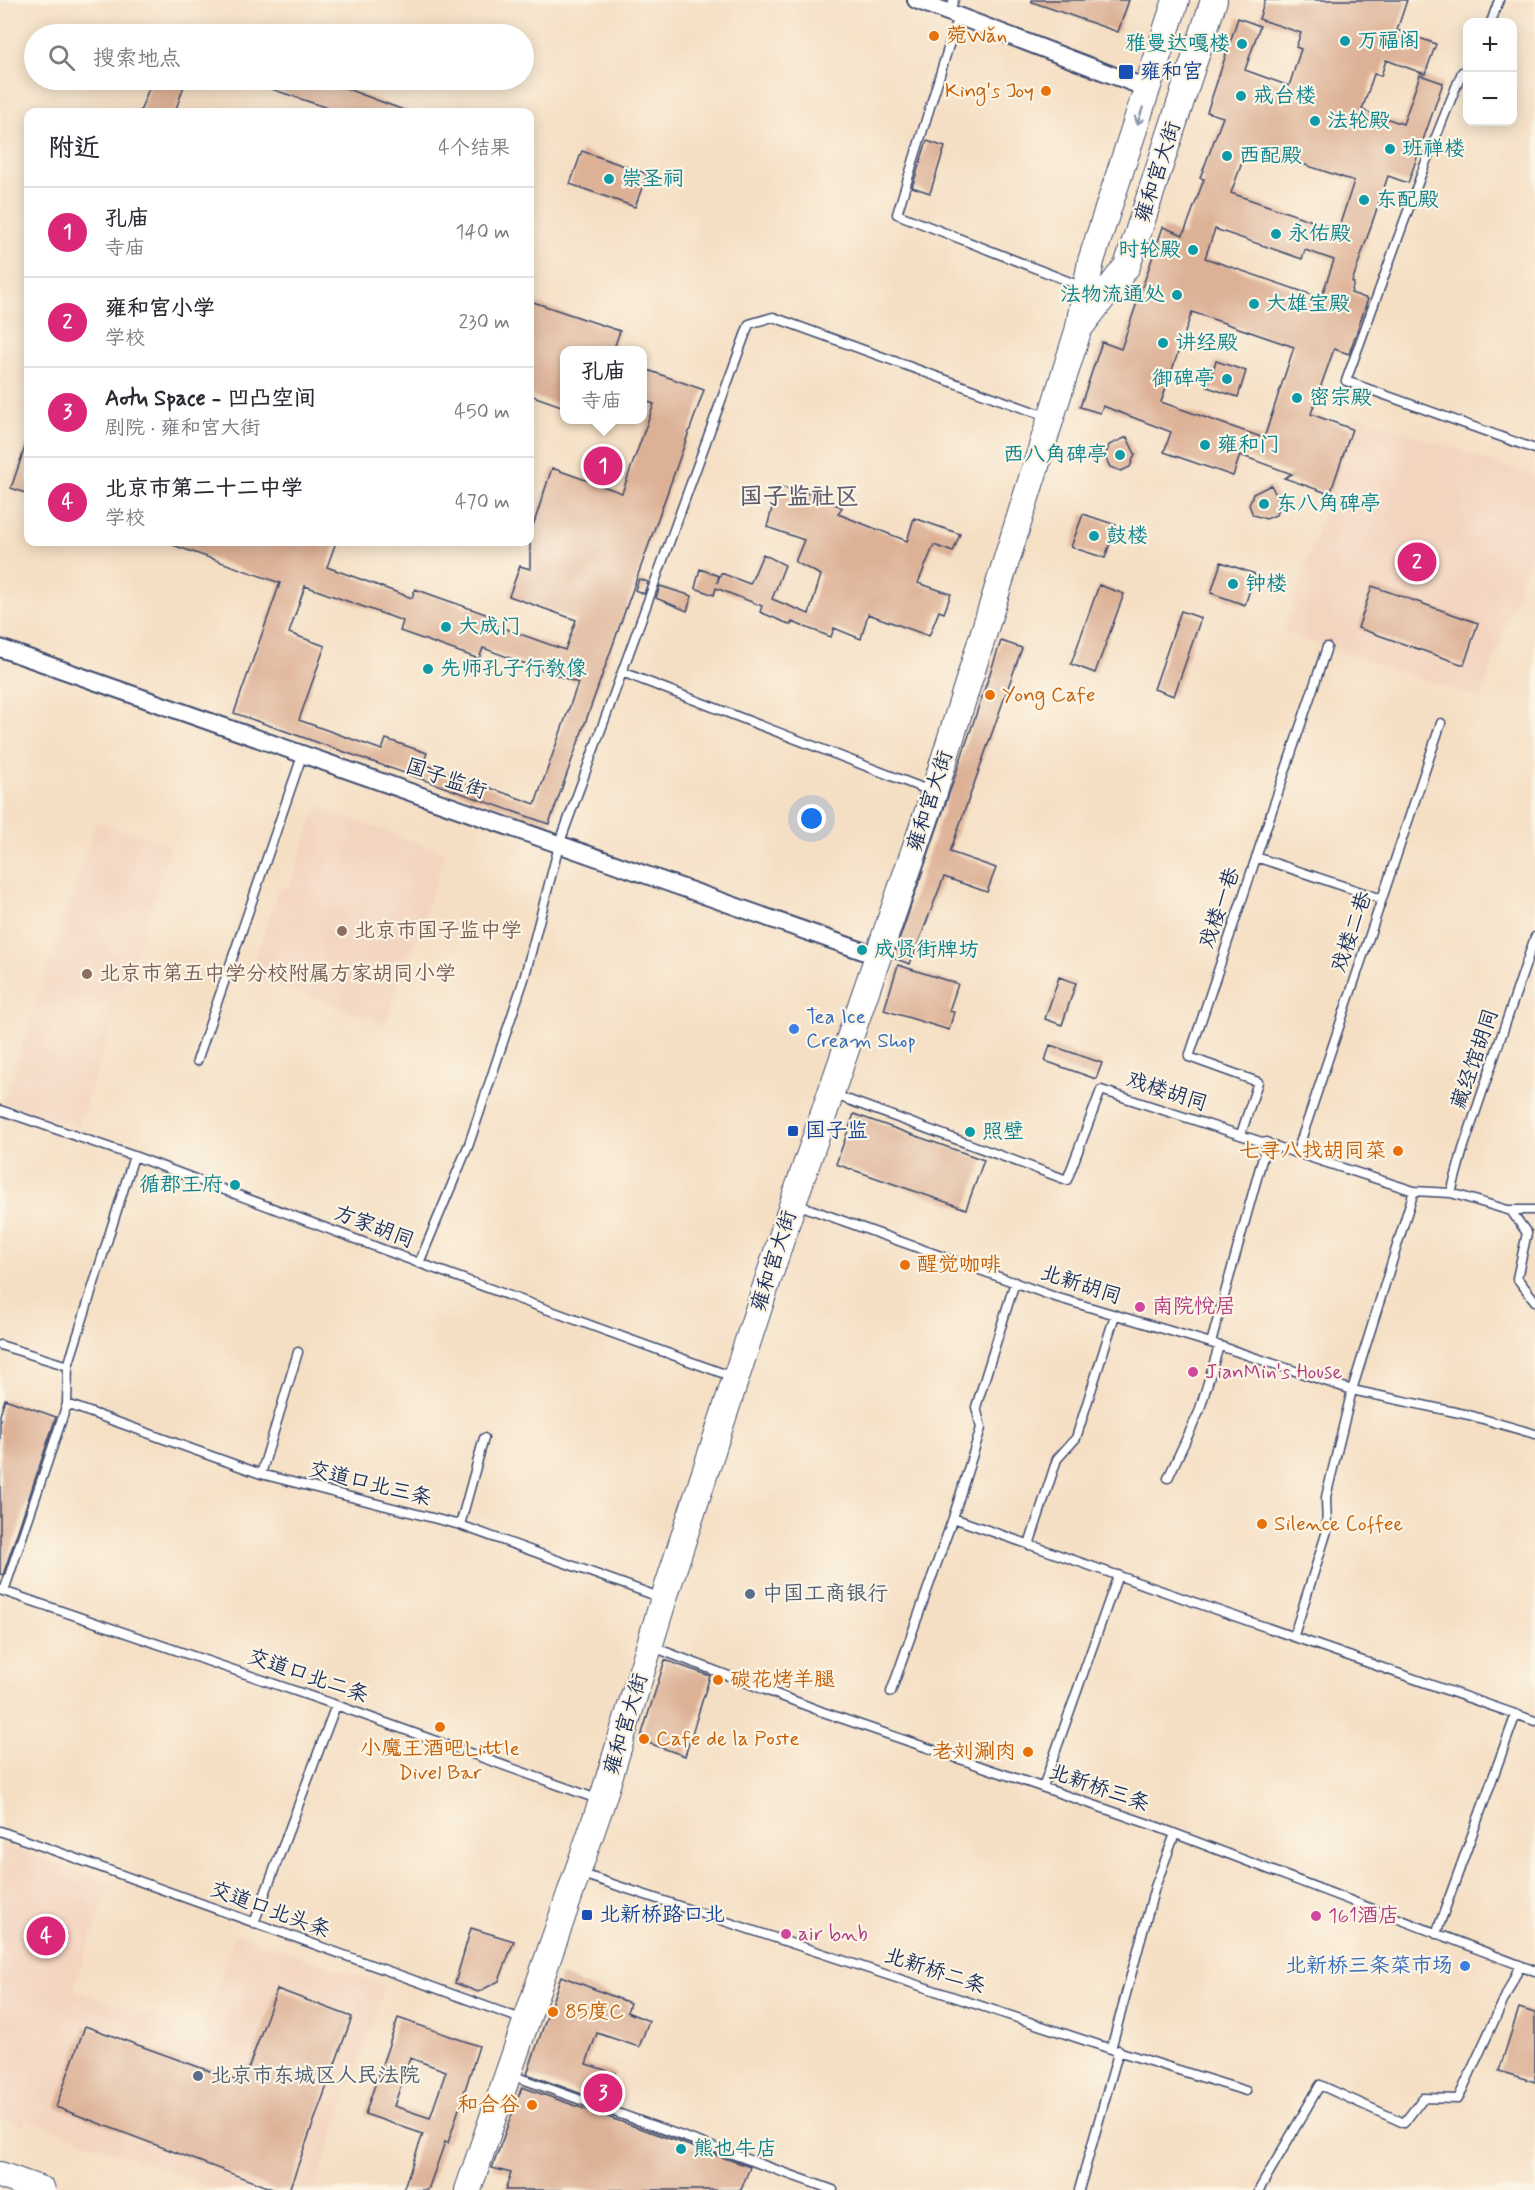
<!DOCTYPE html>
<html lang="zh">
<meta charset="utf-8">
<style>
:root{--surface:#fff;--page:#f7f7f7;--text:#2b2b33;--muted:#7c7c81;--line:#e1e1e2;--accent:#db2777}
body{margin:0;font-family:Mynerve,"LXGW WenKai TC",sans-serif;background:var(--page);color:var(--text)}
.controls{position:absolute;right:18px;top:18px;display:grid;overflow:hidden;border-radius:12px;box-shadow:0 3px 15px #0003}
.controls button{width:54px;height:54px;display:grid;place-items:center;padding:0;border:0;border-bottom:2px solid var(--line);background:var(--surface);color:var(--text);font:30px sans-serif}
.you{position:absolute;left:812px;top:819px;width:21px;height:21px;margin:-15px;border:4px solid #fff;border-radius:50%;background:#1a73e8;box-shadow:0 0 0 9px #1a73e833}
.badge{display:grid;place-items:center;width:39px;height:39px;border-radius:50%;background:var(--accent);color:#fff;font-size:20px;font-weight:700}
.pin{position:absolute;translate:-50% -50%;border:3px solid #fff;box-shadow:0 2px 6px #0006}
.popup{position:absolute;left:560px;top:346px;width:87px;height:78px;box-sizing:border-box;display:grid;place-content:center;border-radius:12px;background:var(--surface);filter:drop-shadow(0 2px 4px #0005);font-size:20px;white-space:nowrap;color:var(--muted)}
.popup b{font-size:22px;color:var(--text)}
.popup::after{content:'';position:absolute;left:50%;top:100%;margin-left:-12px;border:12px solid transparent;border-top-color:var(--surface)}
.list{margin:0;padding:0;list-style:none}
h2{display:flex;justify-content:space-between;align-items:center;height:78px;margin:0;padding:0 24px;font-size:26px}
h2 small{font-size:20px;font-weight:400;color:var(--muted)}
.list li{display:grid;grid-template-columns:39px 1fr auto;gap:18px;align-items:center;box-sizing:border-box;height:90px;padding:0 24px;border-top:2px solid var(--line)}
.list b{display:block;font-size:22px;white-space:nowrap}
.list p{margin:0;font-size:20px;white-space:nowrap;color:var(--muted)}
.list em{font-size:20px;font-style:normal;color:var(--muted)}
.icon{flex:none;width:33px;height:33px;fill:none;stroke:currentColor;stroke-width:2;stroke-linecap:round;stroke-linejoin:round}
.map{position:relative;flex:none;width:1535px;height:2190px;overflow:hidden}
.search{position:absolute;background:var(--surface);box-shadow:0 3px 15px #0003;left:24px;top:24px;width:510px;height:66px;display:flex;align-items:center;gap:15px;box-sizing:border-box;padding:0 21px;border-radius:33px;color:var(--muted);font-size:22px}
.panel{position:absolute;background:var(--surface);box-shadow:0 3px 15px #0003;left:24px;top:108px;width:510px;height:438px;border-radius:12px}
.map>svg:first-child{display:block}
.built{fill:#f3d4bf}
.building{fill:#ddb196;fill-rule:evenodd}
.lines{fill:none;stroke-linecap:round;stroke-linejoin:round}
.lane-casing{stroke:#3c496d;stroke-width:11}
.street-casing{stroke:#3c496d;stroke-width:20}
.primary-casing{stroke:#3c496d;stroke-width:28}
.lane{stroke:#fff;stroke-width:8}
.street{stroke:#fff;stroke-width:16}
.primary{stroke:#fff;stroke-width:26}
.oneway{stroke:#8d97ae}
.food-dot{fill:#e8710a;stroke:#fcf5e5;stroke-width:2}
.culture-dot{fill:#0f9aa8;stroke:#fcf5e5;stroke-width:2}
.transit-dot{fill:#1a4fb4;stroke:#fcf5e5;stroke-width:2}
.education-dot{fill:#8d6e63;stroke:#fcf5e5;stroke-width:2}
.shop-dot{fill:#3f7fe0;stroke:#fcf5e5;stroke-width:2}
.hotel-dot{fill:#d1479c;stroke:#fcf5e5;stroke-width:2}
.service-dot{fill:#5c6f8a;stroke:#fcf5e5;stroke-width:2}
.labels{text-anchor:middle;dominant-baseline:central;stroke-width:4.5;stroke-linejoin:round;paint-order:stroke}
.food-label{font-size:21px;fill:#c56008;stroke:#fcf5e5;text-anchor:start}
.culture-label{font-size:21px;fill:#0d838f;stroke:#fcf5e5;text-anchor:start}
.transit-label{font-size:21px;fill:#164399;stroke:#fcf5e5;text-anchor:start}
.street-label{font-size:21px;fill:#1b2f5e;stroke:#fcf5e5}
.education-label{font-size:21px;fill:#785e54;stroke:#fcf5e5;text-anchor:start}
.shop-label{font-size:21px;fill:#366cbe;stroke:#fcf5e5;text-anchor:start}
.hotel-label{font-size:21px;fill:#b23c85;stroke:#fcf5e5;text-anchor:start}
.service-label{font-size:21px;fill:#4e5e75;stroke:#fcf5e5;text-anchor:start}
.quarter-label{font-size:24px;font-weight:bold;fill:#5f5c72;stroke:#fcf5e5}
</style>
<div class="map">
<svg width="1535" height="2190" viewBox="0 0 1535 2190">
<rect width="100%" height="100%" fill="#fcf5e5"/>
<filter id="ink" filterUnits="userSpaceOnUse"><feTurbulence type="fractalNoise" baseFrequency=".0167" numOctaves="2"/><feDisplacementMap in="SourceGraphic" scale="12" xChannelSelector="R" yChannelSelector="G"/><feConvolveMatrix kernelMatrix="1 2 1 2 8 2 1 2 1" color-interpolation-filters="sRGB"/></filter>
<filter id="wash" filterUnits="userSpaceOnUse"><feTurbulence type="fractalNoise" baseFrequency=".008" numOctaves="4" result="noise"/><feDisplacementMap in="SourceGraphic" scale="24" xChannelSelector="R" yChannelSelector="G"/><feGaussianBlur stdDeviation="1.35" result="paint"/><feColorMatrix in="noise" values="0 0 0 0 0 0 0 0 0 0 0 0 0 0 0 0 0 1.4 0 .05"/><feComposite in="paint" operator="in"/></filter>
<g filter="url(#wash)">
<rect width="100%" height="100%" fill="#f5dfc4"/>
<path class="built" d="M1356,415L1535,476V541L1481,699L1283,632Z
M317,807L446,853L386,1024L249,975L280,887H289Z
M96,821L171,846L78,1127L3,1103Z
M0,1843L111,1883L73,1990L201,2032L236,1933L386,1986L314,2190H219L26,2119L23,2126L0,2118Z"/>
<g id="blocks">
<path class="building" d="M1032,0H1129L1118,32L1032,2Z
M1265,0H1407L1397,30L1436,44L1425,74L1386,60L1381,76L1374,74L1362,110L1403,124L1420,75L1443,83L1408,183L1388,176L1352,282L1354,283L1351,293L1368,299L1349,354L1334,349L1311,414L1352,429L1330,494L1284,478L1292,474L1240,455L1233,476L1164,452L1171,432L1103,406L1100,413L1080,407L1102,342L1121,349L1163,227L1183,235L1188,223L1204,179L1200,178L1223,117L1207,112L1238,18L1260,26L1245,70L1289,86L1301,49L1296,47L1301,33L1259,19ZM1248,146L1354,181L1338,230L1231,193ZM1215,229L1302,259L1305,250L1334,260L1321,298L1205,258ZM1192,312L1294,347L1264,438L1161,402Z
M152,80H186L175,112H140Z
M251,80H323L409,112H339L251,82Z
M927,141L945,147L930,193L912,187Z
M582,151L647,174L635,207L570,184Z
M530,301L620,331L613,351H564V407L530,395Z
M1216,361L1246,371L1238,397L1207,387Z
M642,368L704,390L549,824L234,713L280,583L170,544V542H336L327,567L412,598L415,589L494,617L492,624L565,650L576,620L509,596L520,566L530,569V535L552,468L622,493L654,404L642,400ZM305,586L403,621L400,631L479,659L483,648L578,683L535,804L423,764L427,753L386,739L382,750L299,720L325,646L289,633Z
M1127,437L1135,454L1130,467L1121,471L1110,467L1105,457L1109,445Z
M26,444L28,445V494L11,488Z
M1271,485L1280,503L1276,515L1266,519L1253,515L1249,505L1253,494Z
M778,486L805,494V492L842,507L838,514L907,541L914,518L960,534L953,552L934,545L918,583L951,594L944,613L939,611L929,636L868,614L861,639L834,628L831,637L792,622L791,625L760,612L762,606L716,588L714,595L695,588L700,569L719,576L717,583L721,573L750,584L763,554L785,565L772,599L809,614L821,575L795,562L804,540L767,527Z
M1083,514L1116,525L1105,558L1071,547Z
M1221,562L1255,574L1245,605L1211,593Z
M639,579L648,582L644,594L635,590Z
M1099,585L1124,594L1095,673L1071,664Z
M660,586L692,596L687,611L656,598Z
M1372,586L1478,623L1464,665L1358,628Z
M1181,611L1201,618L1174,696L1154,689Z
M1001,641L1022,648L950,852L996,868L987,892L944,877L910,964L893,958Z
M898,965L958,984L949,1011L954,1012L949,1030L884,1010Z
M1059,977L1076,983L1062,1025L1045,1019Z
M1050,1045L1102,1063L1096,1079L1045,1061Z
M854,1114L984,1160L966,1209L836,1164Z
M5,1399L56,1417L3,1575L0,1574V1415Z
M665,1660L710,1676L685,1756L640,1740Z
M471,1928L514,1941L499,1981L478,1992L455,1983Z
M561,1976L630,2003L627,2012L649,2021L639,2047L597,2033L586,2064L615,2073L604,2102L527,2074Z
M277,1989L352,2017L289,2190H275L56,2107L85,2026L243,2083Z
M1519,2008L1535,2013V2082L1499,2071Z
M398,2018L479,2046L448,2143L445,2142L428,2190H403L423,2134L365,2114ZM410,2058L446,2071L430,2118L394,2106Z
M522,2087L750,2167L741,2190H505L511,2173L492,2168Z"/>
</g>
</g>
<g filter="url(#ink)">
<use href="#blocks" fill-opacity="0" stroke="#3c496d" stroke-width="1.5"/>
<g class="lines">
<defs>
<path id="lane" d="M949,13L954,0
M958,16L897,214L1083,287
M1491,22L1499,0
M1468,77L1462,72L1425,164L1346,381L1535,449
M622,672L933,792
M1256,857L1382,899
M197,1061L303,753
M835,1095L1067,1180L1101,1090L1414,1191L1451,1193L1511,1211L1527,1233L1517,1278L1535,1301
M0,1110L134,1156L419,1263L733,1377
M1241,1134L1258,1082L1189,1057L1327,647
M1297,1152L1441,723
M1451,1193L1463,1149L1535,937
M796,1204L1055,1297L1211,1343L1352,1390L1469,1415L1535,1434
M1508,1210H1535
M419,1263L469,1144L524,979L560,842L749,324L773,317L1048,417
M1211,1343L1267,1142
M0,1345L68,1366
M67,1404L261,1474L460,1525L662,1598
M261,1474L298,1352
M1168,1478L1199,1412L1219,1346
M953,1518L981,1428L976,1407L1015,1282
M460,1525L484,1438
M1029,1545L1057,1459L1076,1438L1115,1315
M0,1590L336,1705L600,1800
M4,1591L67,1404L68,1366L134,1156
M1294,1635L1327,1531L1326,1497L1352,1390L1414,1191
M653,1647L823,1712L1155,1826L1535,1971
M891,1692L953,1518L1535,1721
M1043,1787L1118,1575
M0,1831L524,2020
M579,1873L1111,2049L1246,2091
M254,1923L336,1705
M1436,1934L1516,1714
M1111,2049L1155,1887L1175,1834
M511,2075L833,2190
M1079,2190L1119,2050
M1259,2190L1320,2085L1404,2123L1423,2098L1458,2099L1520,1965"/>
<path id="street" d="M916,0L1149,89
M0,648L877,956"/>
<path id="primary" d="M1081,326L1127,266L1214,0
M0,2175L42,2190
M468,2190L602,1801L664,1598L793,1203L929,808L1078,331L1091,261L1176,0"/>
</defs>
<use href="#lane" class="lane-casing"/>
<use href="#street" class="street-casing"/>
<use href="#primary" class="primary-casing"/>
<use href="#lane" class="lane"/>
<use href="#street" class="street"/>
<use href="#primary" class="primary"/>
</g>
<defs><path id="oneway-shaft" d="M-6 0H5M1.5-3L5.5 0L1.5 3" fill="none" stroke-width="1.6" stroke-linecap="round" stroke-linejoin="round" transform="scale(1.5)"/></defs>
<use class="oneway" href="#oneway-shaft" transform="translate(1140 116) rotate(108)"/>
</g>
<g class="food-dot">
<circle cx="934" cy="36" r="6"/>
<circle cx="1046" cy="91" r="6"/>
<circle cx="990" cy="695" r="6"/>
<circle cx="1398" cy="1151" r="6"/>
<circle cx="905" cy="1265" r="6"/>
<circle cx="1262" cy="1524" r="6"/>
<circle cx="718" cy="1680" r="6"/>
<circle cx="440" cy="1727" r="6"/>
<circle cx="644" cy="1739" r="6"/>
<circle cx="1028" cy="1752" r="6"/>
<circle cx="553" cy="2012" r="6"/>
<circle cx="532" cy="2105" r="6"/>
</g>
<g class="culture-dot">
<circle cx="1345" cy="41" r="6"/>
<circle cx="1242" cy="44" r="6"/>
<circle cx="1241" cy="96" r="6"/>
<circle cx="1315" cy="121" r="6"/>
<circle cx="1390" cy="149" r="6"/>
<circle cx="1227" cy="156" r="6"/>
<circle cx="609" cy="179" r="6"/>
<circle cx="1364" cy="200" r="6"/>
<circle cx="1276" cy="234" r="6"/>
<circle cx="1193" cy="250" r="6"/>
<circle cx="1177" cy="295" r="6"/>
<circle cx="1254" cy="304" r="6"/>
<circle cx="1163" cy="343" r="6"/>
<circle cx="1227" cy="379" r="6"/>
<circle cx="1297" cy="398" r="6"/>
<circle cx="1205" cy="445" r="6"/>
<circle cx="1120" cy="455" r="6"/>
<circle cx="1264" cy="504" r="6"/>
<circle cx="1094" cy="536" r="6"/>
<circle cx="1233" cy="584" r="6"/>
<circle cx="446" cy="627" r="6"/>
<circle cx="428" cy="669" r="6"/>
<circle cx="862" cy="950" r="6"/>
<circle cx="970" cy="1132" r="6"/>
<circle cx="235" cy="1185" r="6"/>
<circle cx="681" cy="2149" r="6"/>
</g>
<g class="transit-dot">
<rect x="1118" y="64" width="16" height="16" rx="3"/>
<rect x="787" y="1125" width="12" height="12" rx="3"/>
<rect x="581" y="1909" width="12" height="12" rx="3"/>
</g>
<g class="education-dot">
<circle cx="342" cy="931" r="6"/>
<circle cx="87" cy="974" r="6"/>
</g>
<g class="shop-dot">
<circle cx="794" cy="1029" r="6"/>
<circle cx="1465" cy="1966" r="6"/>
</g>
<g class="hotel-dot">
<circle cx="1140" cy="1307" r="6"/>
<circle cx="1193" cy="1372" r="6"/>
<circle cx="1316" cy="1916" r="6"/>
<circle cx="786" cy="1934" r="6"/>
</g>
<g class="service-dot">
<circle cx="750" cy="1594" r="6"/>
<circle cx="198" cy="2076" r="6"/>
</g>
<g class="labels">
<g class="food-label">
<text x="946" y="36">菀Wǎn</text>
<text x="1034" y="91" text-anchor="end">King's Joy</text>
<text x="1002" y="695">Yong Cafe</text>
<text x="1386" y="1151" text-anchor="end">七寻八找胡同菜</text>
<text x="917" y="1265">醒觉咖啡</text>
<text x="1274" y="1524">Silence Coffee</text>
<text x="730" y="1680">碳花烤羊腿</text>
<text x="656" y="1739">Cafe de la Poste</text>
<text x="440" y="1749" text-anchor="middle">小魔王酒吧Little<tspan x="440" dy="24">Divel Bar</tspan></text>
<text x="1016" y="1752" text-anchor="end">老刘涮肉</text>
<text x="565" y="2012">85度C</text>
<text x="520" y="2105" text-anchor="end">和合谷</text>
</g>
<g class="culture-label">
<text x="1357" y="41">万福阁</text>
<text x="1230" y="44" text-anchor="end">雅曼达嘎楼</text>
<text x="1253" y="96">戒台楼</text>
<text x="1327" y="121">法轮殿</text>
<text x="1402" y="149">班禅楼</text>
<text x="1239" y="156">西配殿</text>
<text x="621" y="179">崇圣祠</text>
<text x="1376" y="200">东配殿</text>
<text x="1288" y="234">永佑殿</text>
<text x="1181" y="250" text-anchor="end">时轮殿</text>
<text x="1165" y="295" text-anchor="end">法物流通处</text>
<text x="1266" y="304">大雄宝殿</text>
<text x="1175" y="343">讲经殿</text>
<text x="1215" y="379" text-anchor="end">御碑亭</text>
<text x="1309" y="398">密宗殿</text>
<text x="1217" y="445">雍和门</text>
<text x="1108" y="455" text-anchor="end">西八角碑亭</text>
<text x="1276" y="504">东八角碑亭</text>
<text x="1106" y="536">鼓楼</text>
<text x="1245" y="584">钟楼</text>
<text x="458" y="627">大成门</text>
<text x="440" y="669">先师孔子行教像</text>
<text x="874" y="950">成贤街牌坊</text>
<text x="982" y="1132">照壁</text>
<text x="223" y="1185" text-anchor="end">循郡王府</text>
<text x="693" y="2149">熊也牛店</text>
</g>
<g class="transit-label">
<text x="1140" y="72">雍和宫</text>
<text x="805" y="1131">国子监</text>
<text x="599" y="1915">北新桥路口北</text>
</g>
<g class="street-label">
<text transform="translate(1158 172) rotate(-72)">雍和宫大街</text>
<text transform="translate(446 779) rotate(19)">国子监街</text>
<text transform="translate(930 801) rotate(-72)">雍和宫大街</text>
<text transform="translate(1220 908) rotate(-71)">戏楼一巷</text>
<text transform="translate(1352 932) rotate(-71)">戏楼二巷</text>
<text transform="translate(1475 1059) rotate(-71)">藏经馆胡同</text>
<text transform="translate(1167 1092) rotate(18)">戏楼胡同</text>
<text transform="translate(374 1227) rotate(21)">方家胡同</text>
<text transform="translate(774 1261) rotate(-72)">雍和宫大街</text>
<text transform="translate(1081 1285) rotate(18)">北新胡同</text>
<text transform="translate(370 1484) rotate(14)">交道口北三条</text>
<text transform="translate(308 1676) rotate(19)">交道口北二条</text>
<text transform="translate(626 1724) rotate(-73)">雍和宫大街</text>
<text transform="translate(1099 1788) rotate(19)">北新桥三条</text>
<text transform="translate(270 1910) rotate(20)">交道口北头条</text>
<text transform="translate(935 1971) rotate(18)">北新桥二条</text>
</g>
<g class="education-label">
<text x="354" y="931">北京市国子监中学</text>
<text x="99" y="974">北京市第五中学分校附属方家胡同小学</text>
</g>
<g class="shop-label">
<text x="806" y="1017">Tea Ice<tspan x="806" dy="24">Cream Shop</tspan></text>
<text x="1453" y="1966" text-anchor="end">北新桥三条菜市场</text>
</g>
<g class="hotel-label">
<text x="1152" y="1307">南院悦居</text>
<text x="1205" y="1372">JianMin's House</text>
<text x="1328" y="1916">161酒店</text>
<text x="798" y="1934">air bnb</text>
</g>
<g class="service-label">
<text x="762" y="1594">中国工商银行</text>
<text x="210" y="2076">北京市东城区人民法院</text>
</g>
<g class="quarter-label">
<text x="799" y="497">国子监社区</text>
</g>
</g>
</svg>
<div class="controls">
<button>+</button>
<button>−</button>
</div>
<div class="you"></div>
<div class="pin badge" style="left:603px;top:466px">1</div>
<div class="popup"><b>孔庙</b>寺庙</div>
<div class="pin badge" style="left:1417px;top:562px">2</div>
<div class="pin badge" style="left:603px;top:2093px">3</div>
<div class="pin badge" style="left:46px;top:1936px">4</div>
<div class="search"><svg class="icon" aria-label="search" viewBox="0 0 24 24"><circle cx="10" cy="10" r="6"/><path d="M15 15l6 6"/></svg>搜索地点</div>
<section class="panel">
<h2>附近<small>4个结果</small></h2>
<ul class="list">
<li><span class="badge">1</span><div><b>孔庙</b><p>寺庙</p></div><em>140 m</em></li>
<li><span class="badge">2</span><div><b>雍和宫小学</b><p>学校</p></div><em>230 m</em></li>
<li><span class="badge">3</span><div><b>Aotu Space - 凹凸空间</b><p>剧院 · 雍和宫大街</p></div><em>450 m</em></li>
<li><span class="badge">4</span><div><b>北京市第二十二中学</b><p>学校</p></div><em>470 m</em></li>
</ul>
</section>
</div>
